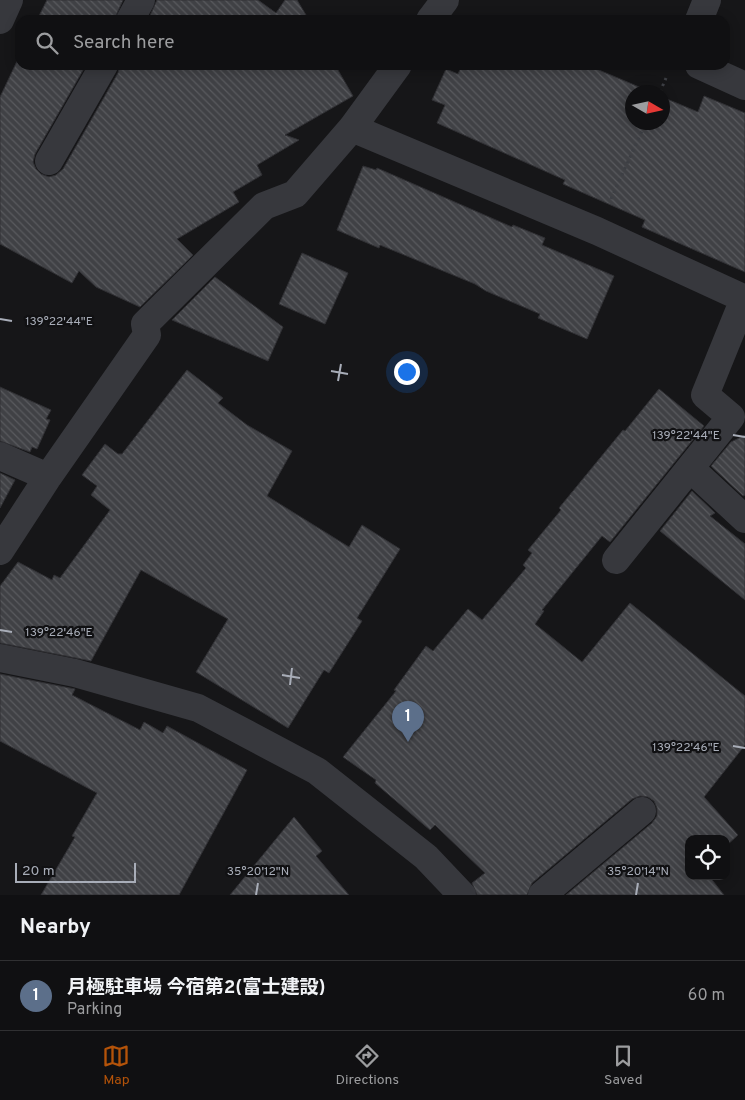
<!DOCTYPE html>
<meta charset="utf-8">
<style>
:root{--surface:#101012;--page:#1e1e20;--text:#f1f3f6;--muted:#9c9d9f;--line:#303032;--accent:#b45309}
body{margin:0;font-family:Overpass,"Noto Sans JP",sans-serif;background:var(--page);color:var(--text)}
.controls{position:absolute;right:15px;bottom:15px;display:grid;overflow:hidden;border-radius:10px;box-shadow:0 2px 12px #0003}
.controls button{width:45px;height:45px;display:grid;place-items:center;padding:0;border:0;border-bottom:1px solid var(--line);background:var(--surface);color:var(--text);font:25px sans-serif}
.compass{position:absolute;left:625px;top:85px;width:45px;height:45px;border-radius:50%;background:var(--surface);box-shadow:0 2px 12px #0003;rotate:99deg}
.scale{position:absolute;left:15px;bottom:12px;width:121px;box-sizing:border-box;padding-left:5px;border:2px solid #a8adb8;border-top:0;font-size:14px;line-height:18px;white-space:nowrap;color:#a8adb8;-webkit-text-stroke:4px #111113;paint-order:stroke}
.you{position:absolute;left:406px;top:371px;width:18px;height:18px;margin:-12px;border:4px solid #fff;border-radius:50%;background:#1a73e8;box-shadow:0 0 0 8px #1a73e833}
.badge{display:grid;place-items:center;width:32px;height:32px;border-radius:50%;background:var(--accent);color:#fff;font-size:16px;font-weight:700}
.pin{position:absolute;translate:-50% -41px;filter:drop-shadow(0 1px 2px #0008)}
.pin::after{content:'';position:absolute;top:26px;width:18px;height:15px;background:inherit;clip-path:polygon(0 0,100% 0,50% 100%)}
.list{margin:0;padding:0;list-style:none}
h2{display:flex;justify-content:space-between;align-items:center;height:65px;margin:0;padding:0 20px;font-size:21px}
h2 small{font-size:16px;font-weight:400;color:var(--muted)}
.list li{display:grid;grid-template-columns:32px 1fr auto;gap:15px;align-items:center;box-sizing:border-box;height:70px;padding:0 20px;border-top:1px solid var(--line)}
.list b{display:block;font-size:19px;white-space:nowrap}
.list p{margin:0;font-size:16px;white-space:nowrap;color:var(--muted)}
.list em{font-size:16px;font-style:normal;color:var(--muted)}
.icon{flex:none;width:28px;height:28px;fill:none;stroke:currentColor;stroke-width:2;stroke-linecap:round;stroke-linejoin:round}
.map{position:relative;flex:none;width:745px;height:895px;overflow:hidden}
.search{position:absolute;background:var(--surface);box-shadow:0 2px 12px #0003;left:15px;right:15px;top:15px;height:55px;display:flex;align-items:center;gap:12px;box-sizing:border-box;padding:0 18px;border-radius:15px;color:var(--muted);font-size:19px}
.sheet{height:135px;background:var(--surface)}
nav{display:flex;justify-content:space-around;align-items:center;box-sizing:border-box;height:70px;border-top:1px solid var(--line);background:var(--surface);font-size:14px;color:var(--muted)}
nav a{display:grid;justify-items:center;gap:2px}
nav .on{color:var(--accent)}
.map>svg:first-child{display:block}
.building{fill:url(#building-back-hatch);stroke:#303034}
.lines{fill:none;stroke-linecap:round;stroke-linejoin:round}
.path{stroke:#3d3f44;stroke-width:3;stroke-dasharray:2.5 4;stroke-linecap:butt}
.minor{stroke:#37383d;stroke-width:28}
.ticks{fill:none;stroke:#a8adb8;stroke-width:2}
.ticks-label{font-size:12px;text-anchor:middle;fill:#a8adb8;stroke:#111113;stroke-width:4.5;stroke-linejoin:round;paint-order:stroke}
</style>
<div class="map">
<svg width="745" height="895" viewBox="0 0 745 895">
<defs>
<pattern id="building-back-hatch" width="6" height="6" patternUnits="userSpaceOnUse" patternTransform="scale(1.25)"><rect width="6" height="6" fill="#404145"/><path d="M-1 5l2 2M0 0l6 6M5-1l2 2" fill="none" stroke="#595a5e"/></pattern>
</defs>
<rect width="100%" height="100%" fill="#161618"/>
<path class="building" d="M47,0H123L114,20H37Z
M157,0H258L276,13L285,0H297L309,20H148Z
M20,55V65H86L35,154L33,162L36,169L41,174L49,177L56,175L63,169L118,73L120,65H335L353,96L285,135L299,140L257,165L262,175L233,192L239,202L177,239L193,255L140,307L96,287L79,271L72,283L0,244V97Z
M462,65H587L651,92H632V122H662V97L698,112L704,96L745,113V272L642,227L645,220L563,184L565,180L437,123L445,105L432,100L446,69L458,74Z
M363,166L376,170L377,168L512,227L513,225L545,238L542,245L614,276L587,339L538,318L540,314L486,291L475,284L380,245L379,248L337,230Z
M302,253L348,273L325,324L279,304Z
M215,277L283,327L268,361L172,320Z
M187,370L223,398L218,403L247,425L292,451L267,496L349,547L362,525L400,549L357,618L362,621L329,673L324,670L288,728L196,672L228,619L141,570L91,661L0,643V586L18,562L52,580L54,575L60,578L110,510L91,495L97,486L82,475L105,444L118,454H122Z
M0,387L51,410L46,419L50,420L37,449L32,447L30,452L0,441Z
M659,389L704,426L610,542L602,536L542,610L544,611L535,624L582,662L630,603L745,696V745L704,797L738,835L726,846V839H689V876H709L724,895H566L652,823L657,816V808L654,801L648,797L640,796L632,799L532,883L527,895H477L472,883L485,873L435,825L430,830L375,783L376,780L343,757L396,691L394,690L426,646L433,651L468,609L482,620L526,568L523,565L532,553L528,550L561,510L559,508L623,430L625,431Z
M745,435V495L743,496L711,466L731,442Z
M0,473L15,480L0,508Z
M692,491L715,513L710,516L745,544V600L660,531Z
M0,674L75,689L72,695L140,730L144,722L163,733L167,726L247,770L179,895H41L75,837L72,836L97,793L0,741Z
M294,817L322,851L316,856L349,895H230Z"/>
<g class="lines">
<path class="path" d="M660,92L666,78
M611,199L646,122"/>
<path class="minor" d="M0,20L9,0
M130,20L141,0
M430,20L445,0
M699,20L707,0
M699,65L745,86
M352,128L597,231L745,299
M49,161L104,65
M0,456L48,477
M690,468L745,519
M0,551L48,477L147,335L145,324L264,206L295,194L352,128L398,65
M616,560L731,417L705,395L744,299
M0,658L75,673L198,708L317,771L426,857L462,895
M542,895L642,811"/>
</g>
<path class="ticks" d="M0,319L12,321M331,371L348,374M338,381L341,364M733,435L745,437M0,630L12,632M282,675L300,678M290,685L292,668M733,746L745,748M256,895L258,883M636,895L638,883"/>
<g class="ticks-label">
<text x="59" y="325">139°22'44"E</text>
<text x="686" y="439">139°22'44"E</text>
<text x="59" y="636">139°22'46"E</text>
<text x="686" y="751">139°22'46"E</text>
<text x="258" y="875">35°20'12"N</text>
<text x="638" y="875">35°20'14"N</text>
</g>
</svg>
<div class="controls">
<button><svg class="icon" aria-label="locate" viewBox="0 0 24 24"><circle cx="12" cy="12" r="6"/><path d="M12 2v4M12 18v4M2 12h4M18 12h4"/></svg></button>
</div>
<svg class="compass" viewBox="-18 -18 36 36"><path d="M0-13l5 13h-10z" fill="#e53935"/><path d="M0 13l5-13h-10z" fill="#9c9d9f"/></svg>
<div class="scale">20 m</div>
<div class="you"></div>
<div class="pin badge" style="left:408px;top:742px;background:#5c6f8a">1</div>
<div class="search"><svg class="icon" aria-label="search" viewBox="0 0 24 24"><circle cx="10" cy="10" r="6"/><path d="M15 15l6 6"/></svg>Search here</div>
</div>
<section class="sheet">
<h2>Nearby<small></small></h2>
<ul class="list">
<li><span class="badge" style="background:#5c6f8a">1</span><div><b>月極駐車場 今宿第2(富士建設)</b><p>Parking</p></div><em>60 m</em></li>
</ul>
</section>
<nav>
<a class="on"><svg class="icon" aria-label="map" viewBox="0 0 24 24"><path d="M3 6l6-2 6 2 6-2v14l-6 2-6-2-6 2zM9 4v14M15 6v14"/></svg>Map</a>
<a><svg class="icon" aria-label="directions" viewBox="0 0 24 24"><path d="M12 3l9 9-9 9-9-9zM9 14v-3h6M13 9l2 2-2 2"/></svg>Directions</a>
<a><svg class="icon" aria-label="saved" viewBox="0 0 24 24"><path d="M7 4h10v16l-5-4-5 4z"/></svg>Saved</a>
</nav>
